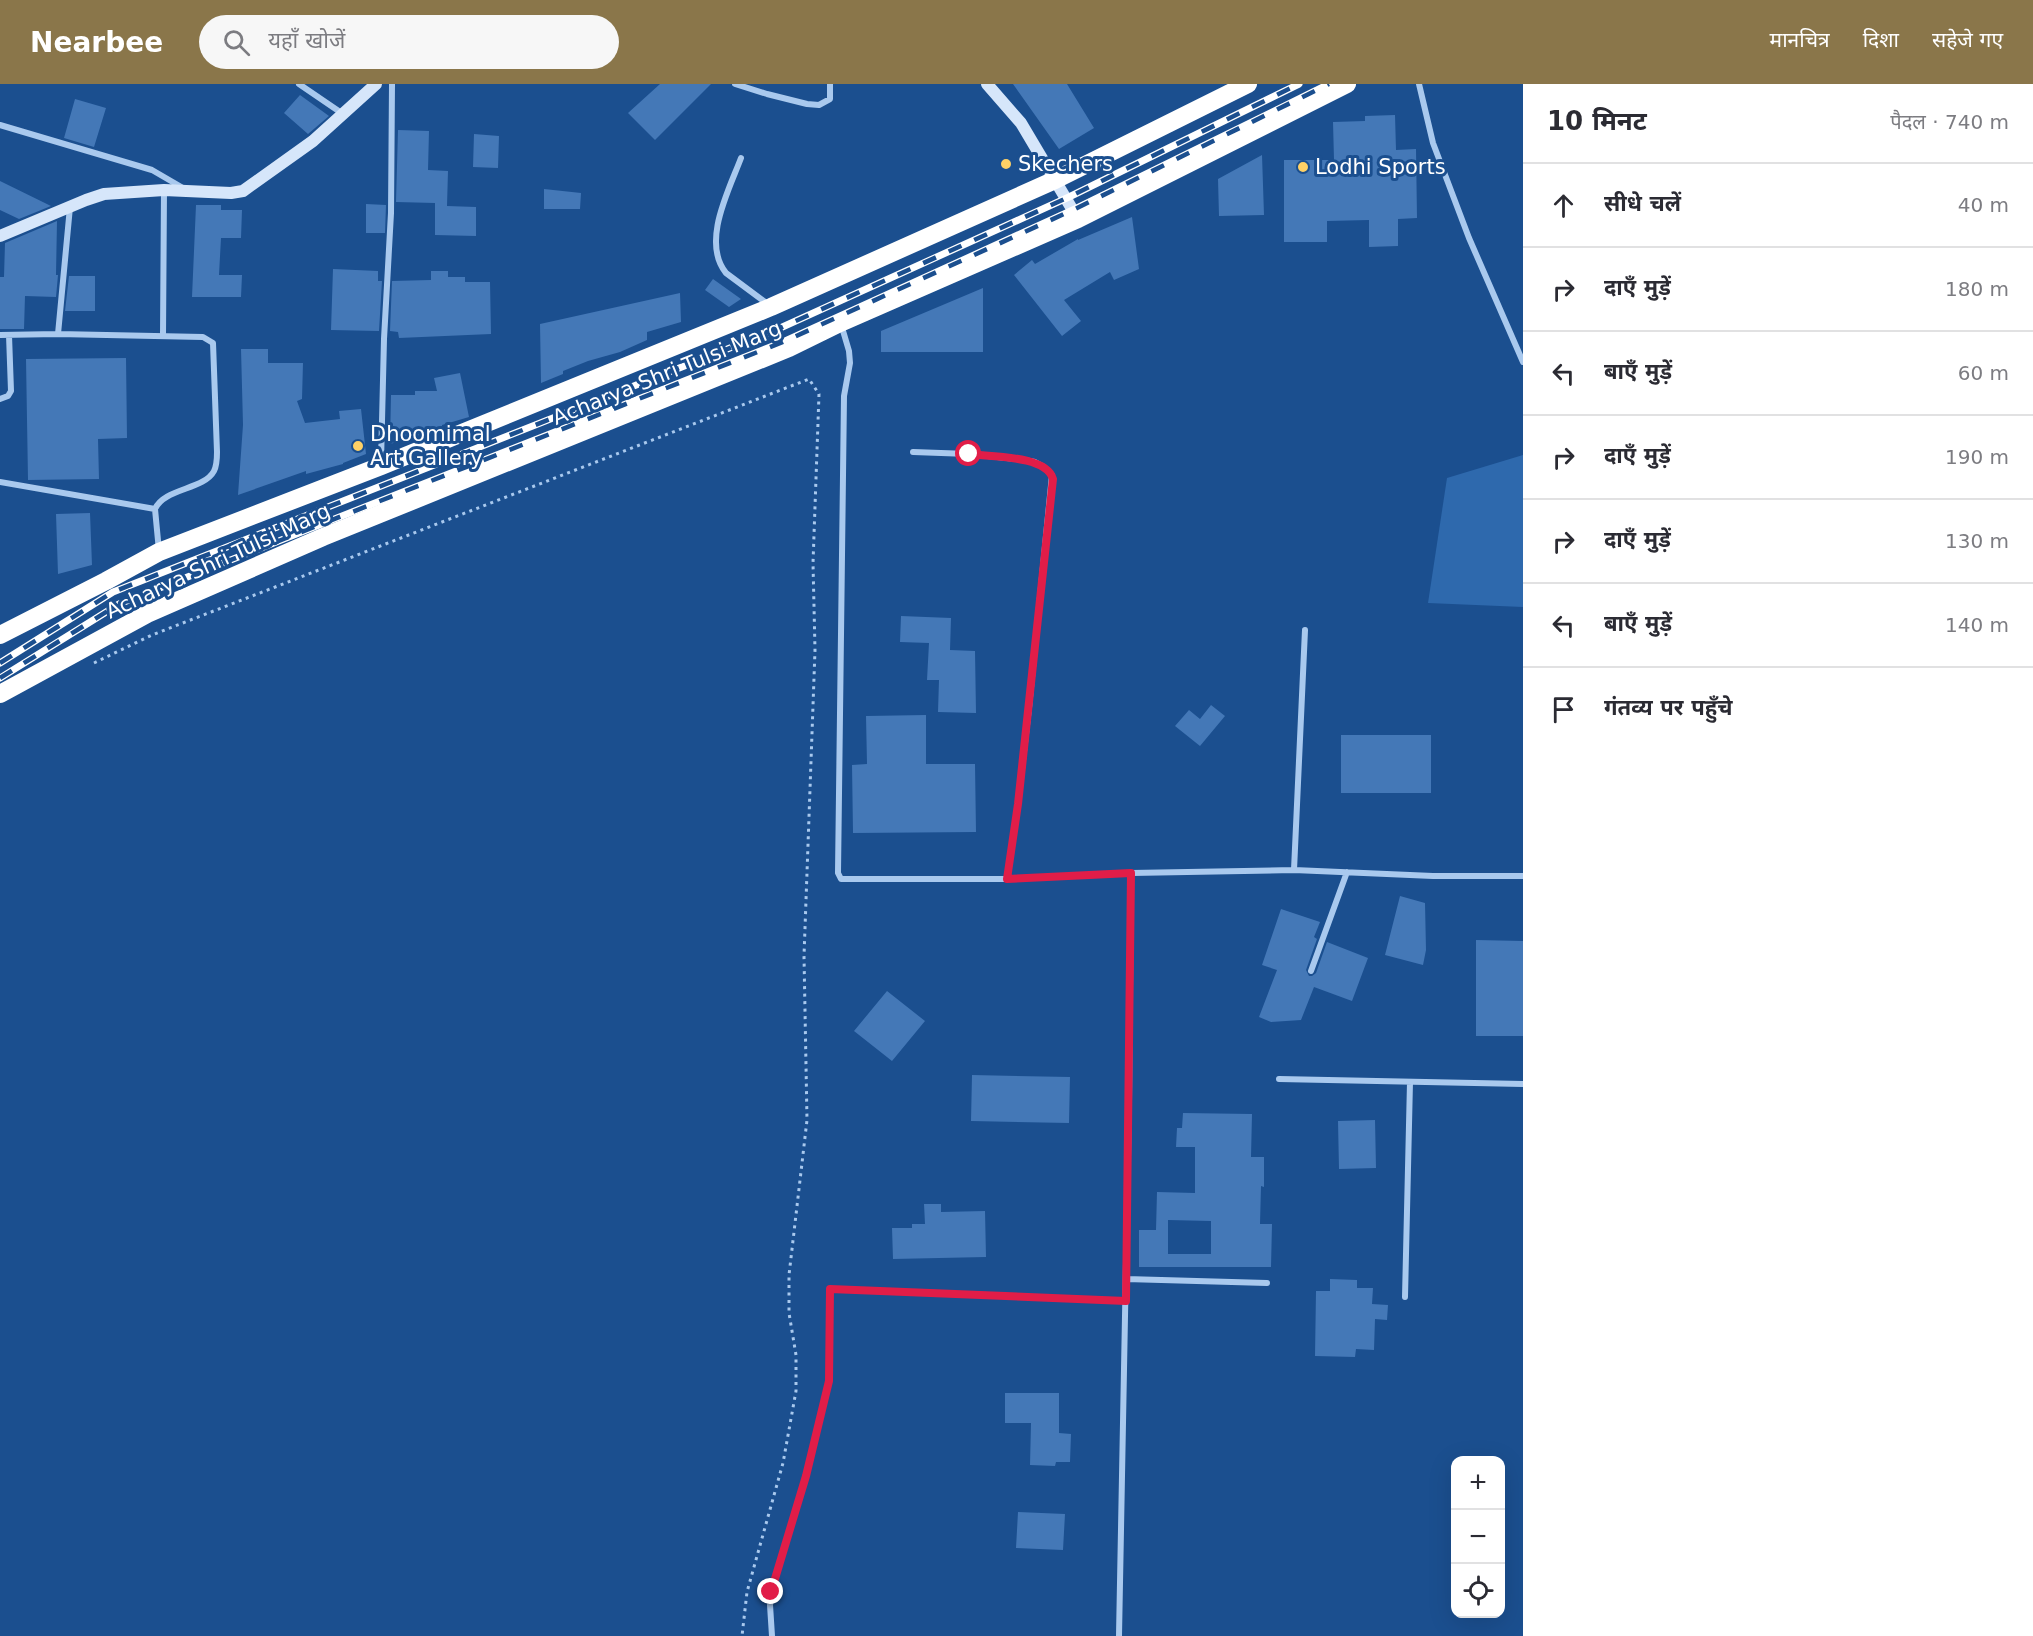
<!DOCTYPE html>
<html lang="hi">
<meta charset="utf-8">
<style>
:root{--surface:#fff;--page:#f7f7f7;--text:#2b2b33;--muted:#7c7c81;--line:#e1e1e2;--accent:#8a764a}
body{margin:0;font-family:"DejaVu Sans","Noto Sans Devanagari",sans-serif;background:var(--page);color:var(--text)}
.controls{position:absolute;right:18px;bottom:18px;display:grid;overflow:hidden;border-radius:12px;box-shadow:0 6px 24px #0002}
.controls button{width:54px;height:54px;display:grid;place-items:center;padding:0;border:0;border-bottom:2px solid var(--line);background:var(--surface);color:var(--text);font:30px sans-serif}
.stop{position:absolute;width:18px;height:18px;margin:-14px;border:4px solid #e11d48;border-radius:50%;background:#fff}
.stop.end{background:#e11d48;border-color:#fff;box-shadow:0 2px 6px #0008}
.list{margin:0;padding:0;list-style:none}
h2{display:flex;justify-content:space-between;align-items:center;height:78px;margin:0;padding:0 24px;font-size:26px}
h2 small{font-size:20px;font-weight:400;color:var(--muted)}
.list li{display:grid;grid-template-columns:39px 1fr auto;gap:18px;align-items:center;box-sizing:border-box;height:84px;padding:0 24px;border-top:2px solid var(--line)}
.list b{display:block;font-size:22px;white-space:nowrap}
.list em{font-size:20px;font-style:normal;color:var(--muted)}
.icon{flex:none;width:33px;height:33px;fill:none;stroke:currentColor;stroke-width:2;stroke-linecap:round;stroke-linejoin:round}
.map{position:relative;flex:none;width:1523px;height:1552px;overflow:hidden}
header{display:flex;align-items:center;gap:36px;box-sizing:border-box;height:84px;padding:0 30px;background:var(--accent);color:#fff}
header strong{font-size:28px}
nav{display:flex;gap:33px;margin-inline-start:auto;font-size:21px}
.search{width:420px;height:54px;background:var(--page);display:flex;align-items:center;gap:15px;box-sizing:border-box;padding:0 21px;border-radius:33px;color:var(--muted);font-size:22px}
main{display:flex}
aside{flex:1;background:var(--surface)}
.map>svg:first-child{display:block}
.green{fill:#2e69ad}
.building{fill:#4478b7;fill-rule:evenodd}
.lines{fill:none;stroke-linecap:round;stroke-linejoin:round}
.path{stroke:#a9c9ee;stroke-width:3;stroke-dasharray:3 4.5;stroke-linecap:butt}
.street{stroke:#a9c9ee;stroke-width:6}
.secondary{stroke:#d6e6fa;stroke-width:12}
.highway{stroke:#fff;stroke-width:18}
.rail-casing{stroke:#fff;stroke-width:7}
.rail{stroke:#1b4f8f;stroke-width:4.5;stroke-dasharray:14;stroke-linecap:butt}
.route{stroke:#e11d48;stroke-width:8}
.poi-dot{fill:#ffd166;stroke:#1b4f8f;stroke-width:2}
.labels{text-anchor:middle;dominant-baseline:central;stroke-width:6;stroke-linejoin:round;paint-order:stroke}
.poi-label{font-size:21px;fill:#fff;stroke:#1b4f8f;text-anchor:start}
.street-label{font-size:21px;fill:#fff;stroke:#1b4f8f}
</style>
<header>
<strong>Nearbee</strong>
<div class="search"><svg class="icon" aria-label="search" viewBox="0 0 24 24"><circle cx="10" cy="10" r="6"/><path d="M15 15l6 6"/></svg>यहाँ खोजें</div>
<nav><a>मानचित्र</a><a>दिशा</a><a>सहेजे गए</a></nav>
</header>
<main>
<div class="map">
<svg width="1523" height="1552" viewBox="0 0 1523 1552">
<rect width="100%" height="100%" fill="#1b4f8f"/>
<path class="green" d="M1523,371V523L1428,519L1447,394Z"/>
<path class="building" d="M660,0H711L655,56L628,29Z
M1013,0H1067L1094,44L1059,65Z
M300,11L329,32L308,50L284,29Z
M75,15L106,24L94,63L64,54Z
M1395,31L1396,66L1416,65L1417,134L1398,135V162L1369,163V136L1327,137V158H1284V76H1334L1333,38L1365,37V32Z
M398,46L429,47L428,86L448,87L447,122L476,123V152L435,151V119L396,118Z
M474,50L499,52L498,84L473,83Z
M1262,71L1264,131L1219,132L1218,95Z
M0,97L51,122L19,135L0,126Z
M544,105L581,109L580,125H544Z
M366,120L386,121L385,149H366Z
M196,121H221V126H242L241,154H221L219,191H242L241,213H192Z
M1132,133L1139,185L1114,196L1110,188L1064,216L1081,237L1062,252L1014,191L1032,176L1035,180L1078,155V156Z
M57,137L56,191H58L56,213L25,212L24,245H0V193H4L5,159Z
M333,185L378,187V197H382L379,247L331,246Z
M431,187H448V193H465V198H490L491,250L399,254L398,248L390,247L392,197L431,196Z
M69,192H95V227H65Z
M713,195L741,215L729,223L705,206Z
M983,204V268H881V247Z
M680,209L681,238L647,248V256L620,268L588,277L563,287V290L541,299L540,240Z
M241,265H268V279H303L302,315L297,317L305,339L340,335L339,327L361,325L366,370L343,379V380L306,390V387L238,411L243,341Z
M126,274L127,354L98,355L99,395L28,396L26,275Z
M460,289L469,333L442,341V342L412,354L390,360L391,311H415V307H437L434,294Z
M90,429L92,481L58,490L56,430Z
M901,532L951,534L950,566L975,567L976,629L938,628L939,596H927L929,559L900,558Z
M1211,621L1225,632L1200,662L1175,642L1189,626L1200,635Z
M926,631V680H975L976,748L853,749L852,681L867,680L866,632Z
M1341,651H1431V709H1341Z
M1400,812L1425,819L1426,866L1423,881L1385,871Z
M1281,825L1320,838L1314,853L1317,855L1306,886L1309,892H1312L1316,889L1327,858L1368,874L1352,917L1314,903L1301,936L1271,938L1259,933L1277,886L1262,881Z
M1476,856L1523,857V952H1476Z
M887,907L925,937L892,977L854,947Z
M972,991L1070,993L1069,1039L971,1037Z
M1183,1029L1252,1030L1251,1073H1264V1103L1261,1102L1260,1140H1272L1271,1183H1139V1146H1156L1157,1108L1195,1109V1063H1176L1177,1044H1182ZM1168,1136L1211,1137V1170H1168Z
M1375,1036L1376,1084L1339,1085L1338,1037Z
M924,1120H941V1128L985,1127L986,1173L893,1175L892,1144H912V1140H925Z
M1330,1195L1357,1196V1204H1373L1372,1220L1388,1221L1387,1236L1375,1235L1374,1266L1356,1265L1355,1273L1315,1272L1316,1207H1330Z
M1005,1309H1059V1349L1071,1350L1070,1378H1056L1055,1382L1030,1381L1031,1339H1005Z
M1018,1428L1065,1430L1063,1466L1016,1464Z"/>
<g class="lines">
<path class="path" d="M94,579L152,551L809,295L819,310L813,479L815,566L804,872L807,1036L789,1191V1229L796,1271V1307L783,1379L747,1508L742,1552"/>
<path class="street" d="M299,0L343,30
M735,0L767,10L807,20L819,21L830,15V0
M1419,0L1433,59L1469,154L1523,278
M0,41L152,86L183,104
M741,74C729,106 701,158 726,189L769,221
M841,240L849,267L850,279L844,312L838,789L841,795H1007L1131,789L1294,786L1433,792H1523
M58,250L70,123
M0,251L58,250L203,253L213,259L217,368C217,374 217,381 214,387C204,406 164,404 155,425L159,467
M163,252L164,106
M0,315L8,312L11,307L9,251
M913,368L969,370L1024,376L1035,378L1044,383L1052,391L1029,624L1018,720L1007,795
M381,378L384,255L391,129L392,0
M0,398L155,425
M1294,786L1305,546
M1311,887L1347,788
M1279,995L1523,1000
M1126,1195L1267,1199
M1405,1213L1410,998
M772,1552L770,1521L773,1502L806,1392L829,1297L830,1205L1126,1217
M1119,1552L1129,1019L1131,789"/>
<path class="secondary" d="M987,0L1021,39L1078,135
M0,152L86,116L104,110L164,106L231,109L243,107L313,57L376,0"/>
<path class="highway" d="M0,551L106,497L159,468L381,382L771,223L1055,96L1248,0
M0,610L147,530L323,453L789,264L840,239L1078,135L1347,0"/>
<defs>
<path id="rail" d="M0,579L113,508L778,245L1069,113L1299,0
M0,594L119,520L783,258L1075,125L1329,0"/>
</defs>
<use href="#rail" class="rail-casing"/>
<use href="#rail" class="rail"/>
</g>
<g class="lines">
<path class="route" d="M771,1508L806,1392L829,1297L830,1205L1126,1217L1131,789L1007,795L1018,720L1053,395C1046,371 990,373 969,370"/>
</g>
<g class="poi-dot">
<circle cx="1006" cy="80" r="6"/>
<circle cx="1303" cy="83" r="6"/>
<circle cx="358" cy="362" r="6"/>
</g>
<g class="labels">
<g class="poi-label">
<text x="1018" y="80">Skechers</text>
<text x="1315" y="83">Lodhi Sports</text>
<text x="370" y="350">Dhoomimal<tspan x="370" dy="24">Art Gallery</tspan></text>
</g>
<g class="street-label">
<text transform="translate(667 289) rotate(-22)">Acharya Shri Tulsi Marg</text>
<text transform="translate(218 477) rotate(-25)">Acharya Shri Tulsi Marg</text>
</g>
</g>
</svg>
<div class="controls">
<button>+</button>
<button>−</button>
<button><svg class="icon" aria-label="locate" viewBox="0 0 24 24"><circle cx="12" cy="12" r="6"/><path d="M12 2v4M12 18v4M2 12h4M18 12h4"/></svg></button>
</div>
<div class="stop" style="left:969px;top:370px"></div>
<div class="stop end" style="left:771px;top:1508px"></div>
</div>
<aside>
<h2>10 मिनट<small>पैदल · 740 m</small></h2>
<ul class="list">
<li><svg class="icon" aria-label="ahead" viewBox="0 0 24 24"><path d="M12 20V5M6 11l6-6 6 6"/></svg><div><b>सीधे चलें</b></div><em>40 m</em></li>
<li><svg class="icon" aria-label="right" viewBox="0 0 24 24"><path d="M7 20v-9h11M14 6l5 5-5 5"/></svg><div><b>दाएँ मुड़ें</b></div><em>180 m</em></li>
<li><svg class="icon" aria-label="left" viewBox="0 0 24 24"><path d="M17 20v-9H6M10 6l-5 5 5 5"/></svg><div><b>बाएँ मुड़ें</b></div><em>60 m</em></li>
<li><svg class="icon" aria-label="right" viewBox="0 0 24 24"><path d="M7 20v-9h11M14 6l5 5-5 5"/></svg><div><b>दाएँ मुड़ें</b></div><em>190 m</em></li>
<li><svg class="icon" aria-label="right" viewBox="0 0 24 24"><path d="M7 20v-9h11M14 6l5 5-5 5"/></svg><div><b>दाएँ मुड़ें</b></div><em>130 m</em></li>
<li><svg class="icon" aria-label="left" viewBox="0 0 24 24"><path d="M17 20v-9H6M10 6l-5 5 5 5"/></svg><div><b>बाएँ मुड़ें</b></div><em>140 m</em></li>
<li><svg class="icon" aria-label="arrive" viewBox="0 0 24 24"><path d="M6 21V4h12l-3 4 3 4H6"/></svg><div><b>गंतव्य पर पहुँचे</b></div></li>
</ul>
</aside>
</main>
